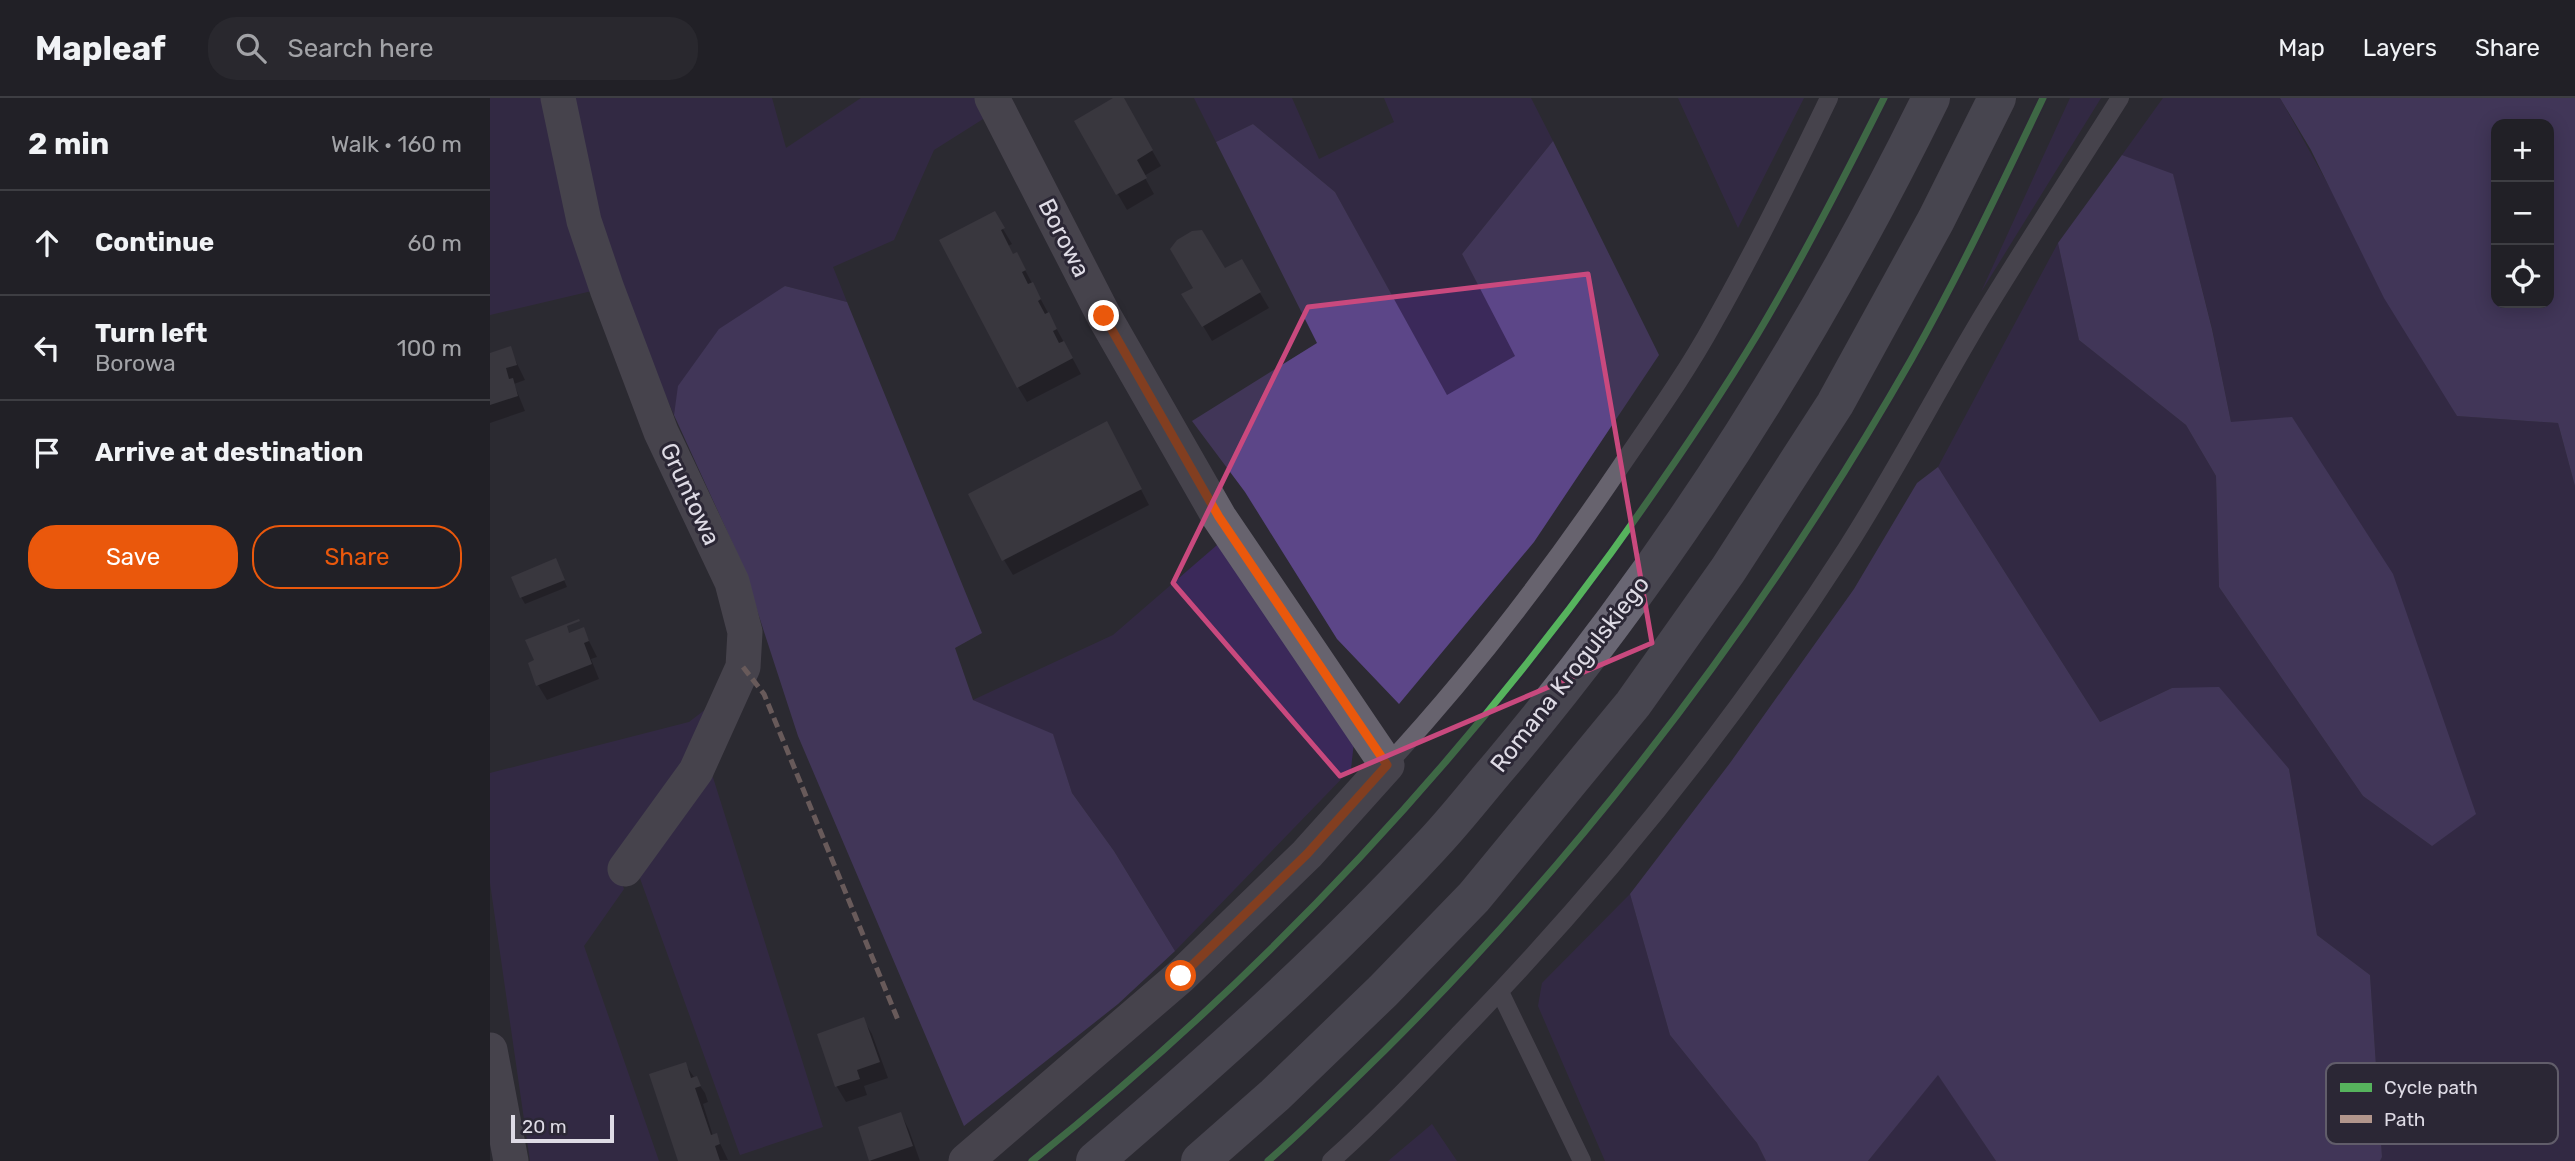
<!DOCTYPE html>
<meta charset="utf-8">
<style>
:root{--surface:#212026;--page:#29282e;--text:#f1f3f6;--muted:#a2a3a7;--line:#3e3e43;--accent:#ea580c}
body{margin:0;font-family:Rubik,sans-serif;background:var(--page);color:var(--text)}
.controls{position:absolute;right:21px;top:21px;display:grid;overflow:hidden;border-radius:14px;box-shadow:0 4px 18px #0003}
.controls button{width:63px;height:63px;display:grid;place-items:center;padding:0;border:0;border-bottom:2px solid var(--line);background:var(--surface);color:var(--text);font:35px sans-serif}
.scale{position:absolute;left:21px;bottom:18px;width:103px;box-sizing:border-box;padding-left:7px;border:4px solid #dedbe5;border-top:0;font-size:19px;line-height:24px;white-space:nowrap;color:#dedbe5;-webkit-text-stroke:5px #2b2735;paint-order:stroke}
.stop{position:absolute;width:21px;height:21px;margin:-16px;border:5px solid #ea580c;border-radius:50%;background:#fff}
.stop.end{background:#ea580c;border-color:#fff;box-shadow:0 2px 7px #0008}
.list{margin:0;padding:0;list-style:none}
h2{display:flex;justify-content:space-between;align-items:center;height:91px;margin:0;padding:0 28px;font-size:30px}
h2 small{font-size:23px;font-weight:400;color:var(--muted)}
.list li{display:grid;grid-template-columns:46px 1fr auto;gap:21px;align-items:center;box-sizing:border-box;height:105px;padding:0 28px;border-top:2px solid var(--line)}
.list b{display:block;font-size:26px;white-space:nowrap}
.list p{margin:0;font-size:23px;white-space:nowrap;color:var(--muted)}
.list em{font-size:23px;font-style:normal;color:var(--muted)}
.actions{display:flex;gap:14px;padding:21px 28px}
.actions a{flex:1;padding:16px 0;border:2px solid var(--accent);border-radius:28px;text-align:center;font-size:24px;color:var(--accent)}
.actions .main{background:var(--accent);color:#fff}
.icon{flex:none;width:38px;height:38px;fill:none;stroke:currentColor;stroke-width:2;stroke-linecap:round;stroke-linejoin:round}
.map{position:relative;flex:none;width:2085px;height:1063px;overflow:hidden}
header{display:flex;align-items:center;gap:42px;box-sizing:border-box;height:98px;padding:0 35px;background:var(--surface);border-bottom:2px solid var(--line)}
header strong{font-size:33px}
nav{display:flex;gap:38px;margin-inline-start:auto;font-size:24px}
.search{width:490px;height:63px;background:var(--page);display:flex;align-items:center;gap:18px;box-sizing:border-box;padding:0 24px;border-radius:28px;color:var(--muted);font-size:26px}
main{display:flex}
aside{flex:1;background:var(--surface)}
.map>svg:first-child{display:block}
.green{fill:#3b295a}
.forest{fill:#5c4688;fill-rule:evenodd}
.shadow{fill:#0007}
.building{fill:#49474e}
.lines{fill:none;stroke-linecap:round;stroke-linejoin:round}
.lane{stroke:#67636e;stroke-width:18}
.street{stroke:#67636e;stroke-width:35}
.secondary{stroke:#696673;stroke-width:38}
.quiet{stroke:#b2968c;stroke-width:5;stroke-dasharray:10 5;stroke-linecap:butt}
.cycleway-casing{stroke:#2b2735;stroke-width:11}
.cycleway{stroke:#56b35d;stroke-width:7}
.route{stroke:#ea580c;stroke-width:9}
.marked{fill:none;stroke:#c9497e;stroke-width:5;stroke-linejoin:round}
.labels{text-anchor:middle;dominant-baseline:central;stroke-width:6;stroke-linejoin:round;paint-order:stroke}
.street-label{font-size:24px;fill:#dedbe5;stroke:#2b2735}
.key{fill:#2b2735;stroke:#615d6a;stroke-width:2}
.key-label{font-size:19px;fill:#dedbe5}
</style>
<header>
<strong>Mapleaf</strong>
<div class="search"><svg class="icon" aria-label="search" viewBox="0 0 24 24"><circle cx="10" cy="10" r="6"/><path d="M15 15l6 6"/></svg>Search here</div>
<nav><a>Map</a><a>Layers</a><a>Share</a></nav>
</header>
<main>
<aside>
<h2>2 min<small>Walk · 160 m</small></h2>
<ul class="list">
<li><svg class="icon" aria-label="ahead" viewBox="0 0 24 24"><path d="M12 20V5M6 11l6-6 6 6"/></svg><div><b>Continue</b></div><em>60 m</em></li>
<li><svg class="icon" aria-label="left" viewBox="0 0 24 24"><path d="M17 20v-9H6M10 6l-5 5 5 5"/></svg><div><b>Turn left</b><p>Borowa</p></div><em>100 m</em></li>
<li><svg class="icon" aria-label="arrive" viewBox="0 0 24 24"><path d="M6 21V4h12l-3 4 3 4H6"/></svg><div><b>Arrive at destination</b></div></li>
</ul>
<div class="actions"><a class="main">Save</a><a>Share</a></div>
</aside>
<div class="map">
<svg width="2085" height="1063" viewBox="0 0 2085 1063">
<rect width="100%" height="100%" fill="#2c2a32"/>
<path class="green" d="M0,0H58L106,192L0,217Z
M74,0H282L296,50L371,0H493L501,16L444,52L404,142L343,169L357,204L295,188L189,288L184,317L127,185Z
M704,0H802L829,61L904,24L894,0H1041L1063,43L972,156L1026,258L957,298L845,94L763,26L726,44Z
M1188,0H1314L1248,130Z
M1580,0H1611L1491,194Z
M1673,0H1790L1967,318L2068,325L2085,388V1063H1890L1892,1059L1880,877L1827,837L1799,671L1682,590L1610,624L1448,369L1568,145L1589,242L1696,327L1726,378L1729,489L1873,698L1942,748L1741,324L1722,230L1683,77L1632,57Z
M734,441L864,644L861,671L685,853L624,753L582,695L563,637L483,602L623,537Z
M229,601L182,686L124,767L134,791L94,848L169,1063H40L0,785V675L199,624Z
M220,670L333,1029L250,1057L147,772Z
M1140,796L1180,937L1267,1045L1276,1063H1115L1048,908L1052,885Z
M1448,976L1506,1063H1378Z
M942,1026L967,1063H898Z"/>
<path class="forest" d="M1790,0H2085V388L2068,325L1967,318L1894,200L1821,52ZM2006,26H2059V205H2006Z
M763,26L845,94L957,297L1025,258L972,156L1063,43L1169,257L1044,444L909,606L847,541L755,394L702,323L827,245L726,44Z
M1632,57L1683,76L1722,231L1741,324L1802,319L1903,476L1986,716L1942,748L1873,698L1729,489L1726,378L1696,327L1589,242L1568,145Z
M295,188L357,204L492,535L465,550L483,602L563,636L582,695L624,753L685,853L628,906L474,1028L308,638L252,466L184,317L188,288L229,231Z
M1448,369L1610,624L1682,590L1729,589L1799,671L1827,837L1880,877L1892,1059L1890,1063H1506L1448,977L1378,1063H1276L1267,1045L1180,937L1140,796L1240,665L1364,491L1427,385Z"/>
<path class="shadow" d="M626,0H632L671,68L654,78L664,96L637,112L586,24Z
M504,116L522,146L518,148L523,158L535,172L591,276L537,304L528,289Z
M751,163L779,210L722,243L694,196Z
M20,251L35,282L24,286L35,313L0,325V257Z
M625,341L659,407L523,477L514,462Z
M69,470L77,489L35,506L31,499Z
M93,531L107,559L101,561L109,581L57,602L48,587L80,536Z
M373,921L382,936L398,980L374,988L377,997L356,1004L347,989L329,937Z
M195,966L215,995L218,1004L213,1006L223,1038L226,1037L238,1062L190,1063Z
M411,1016L419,1032L430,1063H381L370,1030Z"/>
<path class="building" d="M623,0H634L663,52L647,62L657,80L626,97L584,23Z
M505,113L515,130L511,132L523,156L527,154L536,172L532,174L538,186L543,184L551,201L548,203L555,216L559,214L567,231L563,233L569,245L574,243L583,260L527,290L449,142Z
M712,132L735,170L752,161L771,194L712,229L691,196L703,190L680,151L687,142L702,133Z
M21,248L27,267L16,270L19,281L23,280L28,298L0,307V255Z
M617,323L652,391L512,463L478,396Z
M66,460L75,482L30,500L21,479Z
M89,521L90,523L77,528L79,535L94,529L99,543L94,545L102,566L46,588L38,565L44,562L35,542Z
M374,919L390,964L367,972L370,981L345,989L327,936Z
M196,964L201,980L207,978L211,988L205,990L221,1037L227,1035L230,1046L225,1048L230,1063H188L159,976Z
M411,1014L423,1048L379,1063L368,1029Z"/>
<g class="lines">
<path class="lane" d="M897,667C983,574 1060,473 1131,368C1163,321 1196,275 1223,226C1265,152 1302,77 1339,0
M1010,894L1092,1063
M841,1063C886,1023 927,980 969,936C1113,788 1244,625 1356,451C1404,376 1445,297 1491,220C1536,146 1584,73 1630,0"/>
<path class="street" d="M68,0L94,123L117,191L171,334L242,484L255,534L253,569L206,673L135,771
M0,952L21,1063
M476,1063L691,878L817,756L897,667L729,419L614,218L502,0"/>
<path class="secondary" d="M605,1063C722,963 835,862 940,749C965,723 987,694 1011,666C1182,463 1324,238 1441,0
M710,1063L785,997L893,893L984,799L1143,606L1238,472L1345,306L1446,122L1507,0"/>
<path class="quiet" d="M253,569L274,596L408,922"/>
<defs>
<path id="cycleway" d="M542,1063C764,886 954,684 1121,455C1172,384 1222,312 1267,237C1313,160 1354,80 1394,0
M778,1063C818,1028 856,990 894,953C1100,748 1277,514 1421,262C1469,177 1511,88 1553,0"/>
</defs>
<use href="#cycleway" class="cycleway-casing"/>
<use href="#cycleway" class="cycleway"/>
</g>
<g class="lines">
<path class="route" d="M614,218L729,419L897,667L817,756L691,878"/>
</g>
<path d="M0 0H2085V1063H0ZM1098,176L1162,545L850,678L683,485L818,209Z" fill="#2c2a32" fill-opacity=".55" fill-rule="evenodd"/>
<path class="marked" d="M1098,176L1162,545L850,678L683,485L818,209Z"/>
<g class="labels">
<g class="street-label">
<text transform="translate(574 140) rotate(63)">Borowa</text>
<text transform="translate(200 396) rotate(65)">Gruntowa</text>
<text transform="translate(1080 576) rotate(-52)">Romana Krogulskiego</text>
</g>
</g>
<rect x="1836" y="965" width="232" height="81" rx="10" class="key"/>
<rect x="1850" y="985" width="32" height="9" fill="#56b35d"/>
<rect x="1850" y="1017" width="32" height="8" fill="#b2968c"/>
<g class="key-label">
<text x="1894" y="996">Cycle path</text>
<text x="1894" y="1028">Path</text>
</g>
</svg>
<div class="controls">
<button>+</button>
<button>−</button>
<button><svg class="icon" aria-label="locate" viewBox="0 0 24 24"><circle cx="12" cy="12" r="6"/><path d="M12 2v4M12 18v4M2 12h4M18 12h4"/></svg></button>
</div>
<div class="scale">20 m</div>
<div class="stop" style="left:691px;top:878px"></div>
<div class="stop end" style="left:614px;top:218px"></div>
</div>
</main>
